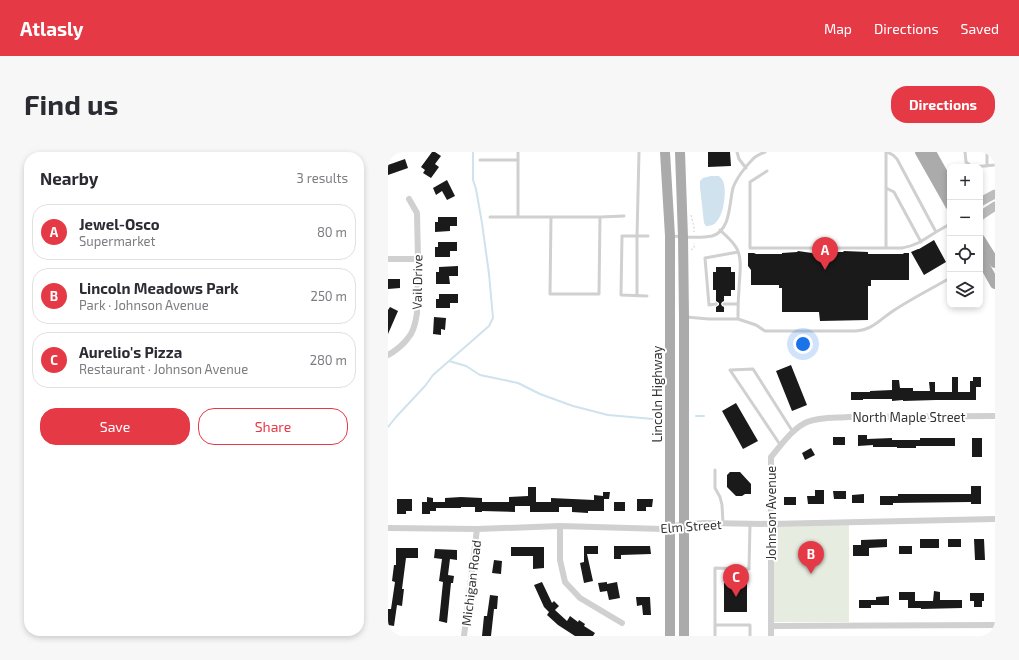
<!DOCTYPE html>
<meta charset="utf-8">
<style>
:root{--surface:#fff;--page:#f7f7f7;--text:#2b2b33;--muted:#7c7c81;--line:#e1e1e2;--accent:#e63946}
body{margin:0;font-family:"Exo 2",sans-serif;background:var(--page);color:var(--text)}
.controls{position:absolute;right:12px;top:12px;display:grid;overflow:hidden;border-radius:8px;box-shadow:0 2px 6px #0003}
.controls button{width:36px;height:36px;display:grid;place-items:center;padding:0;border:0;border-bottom:1px solid var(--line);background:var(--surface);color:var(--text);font:20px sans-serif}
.you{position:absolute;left:415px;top:192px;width:14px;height:14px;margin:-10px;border:3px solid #fff;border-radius:50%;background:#1a73e8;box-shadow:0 0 0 6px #1a73e833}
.badge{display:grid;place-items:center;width:26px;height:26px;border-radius:50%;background:var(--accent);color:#fff;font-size:13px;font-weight:700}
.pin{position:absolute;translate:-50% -33px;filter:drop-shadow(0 1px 2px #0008)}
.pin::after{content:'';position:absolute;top:21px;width:14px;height:12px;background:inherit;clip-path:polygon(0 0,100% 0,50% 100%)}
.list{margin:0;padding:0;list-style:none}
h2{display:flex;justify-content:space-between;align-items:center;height:52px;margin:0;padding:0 16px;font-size:17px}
h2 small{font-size:13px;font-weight:400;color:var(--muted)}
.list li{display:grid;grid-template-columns:26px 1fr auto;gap:12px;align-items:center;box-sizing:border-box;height:56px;margin:0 8px 8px;padding:0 8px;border:1px solid var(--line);border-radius:16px}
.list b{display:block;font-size:15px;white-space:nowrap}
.list p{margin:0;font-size:13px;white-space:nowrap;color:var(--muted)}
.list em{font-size:13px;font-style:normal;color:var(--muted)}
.actions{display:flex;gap:8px;padding:12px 16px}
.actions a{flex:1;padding:9px 0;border:1px solid var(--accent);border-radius:16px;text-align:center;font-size:14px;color:var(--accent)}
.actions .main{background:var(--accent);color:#fff}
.icon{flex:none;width:22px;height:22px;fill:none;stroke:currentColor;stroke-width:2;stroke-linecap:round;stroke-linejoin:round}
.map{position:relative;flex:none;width:607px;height:484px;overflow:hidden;border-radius:16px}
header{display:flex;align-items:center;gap:24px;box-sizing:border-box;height:56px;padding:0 20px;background:var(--accent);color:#fff}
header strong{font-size:19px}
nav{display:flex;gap:22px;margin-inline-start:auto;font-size:14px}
.intro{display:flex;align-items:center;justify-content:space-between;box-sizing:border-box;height:96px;padding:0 24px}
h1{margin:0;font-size:28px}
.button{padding:10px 18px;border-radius:16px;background:var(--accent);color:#fff;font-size:14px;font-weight:700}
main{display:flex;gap:24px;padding:0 24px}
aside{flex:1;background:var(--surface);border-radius:16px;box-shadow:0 2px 6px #0003}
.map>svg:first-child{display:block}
.green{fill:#e6ecdf}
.water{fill:#cfe2ee}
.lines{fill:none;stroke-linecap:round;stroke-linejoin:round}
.stream{stroke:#cfe2ee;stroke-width:2}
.building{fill:#1a1a1a}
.path{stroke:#cdcdcd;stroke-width:1;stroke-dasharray:2 2;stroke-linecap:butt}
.lane{stroke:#d0d0d0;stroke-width:3}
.street{stroke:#d0d0d0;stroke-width:6}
.secondary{stroke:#bdbdbd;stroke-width:9}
.primary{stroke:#ababab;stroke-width:10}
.labels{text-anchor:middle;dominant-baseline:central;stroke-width:4;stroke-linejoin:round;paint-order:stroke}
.street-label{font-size:13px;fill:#333;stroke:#fff}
</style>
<header>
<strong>Atlasly</strong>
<nav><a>Map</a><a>Directions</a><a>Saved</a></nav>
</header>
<div class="intro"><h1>Find us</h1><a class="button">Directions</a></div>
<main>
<aside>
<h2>Nearby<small>3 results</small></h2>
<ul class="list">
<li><span class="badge">A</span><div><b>Jewel-Osco</b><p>Supermarket</p></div><em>80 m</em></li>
<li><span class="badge">B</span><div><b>Lincoln Meadows Park</b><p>Park · Johnson Avenue</p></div><em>250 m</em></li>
<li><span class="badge">C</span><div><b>Aurelio's Pizza</b><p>Restaurant · Johnson Avenue</p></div><em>280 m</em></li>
</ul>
<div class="actions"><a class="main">Save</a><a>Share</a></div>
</aside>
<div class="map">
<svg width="607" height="484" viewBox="0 0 607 484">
<rect width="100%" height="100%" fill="#fff"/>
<path class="green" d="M385,373H461V470H385Z"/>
<path class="water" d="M323,24H331C332,25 334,27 335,29C339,38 336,62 329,69C327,73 322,74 318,74L316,71L312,35V29L315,26Z"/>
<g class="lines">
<path class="stream" d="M61,209L78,214L92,223L130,231L152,242L185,254L220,263L265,267
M308,264H316
M0,275L8,265L37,234L45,223L101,174L105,166L101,122L94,71L88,37L85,28V0"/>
</g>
<path class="building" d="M44,0H47L53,4L47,12L51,15L43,26L35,21L37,18L33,15Z
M320,0H342L343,14L320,15Z
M17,7L20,16L0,23V13Z
M59,28L67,44L59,48L54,39L48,43L45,36Z
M50,65H69V74H62V79L47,80V70H50Z
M546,88L558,110L536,123L523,100L530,97H531Z
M50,90H69V99H62V105H47V95H50Z
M410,99L424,101L427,103H441L443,100H455L456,99L480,100V102H515L516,101H521V128H483V134H480V168L432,169L431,160H394V136H391V133H363V118L360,114V101H366L368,102H394V101L409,100Z
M70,114V124H61L62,132H48V120H51V115Z
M328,115H343V120H347V138H343V144H336V149L334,150L333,152L334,154L336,155V160H328V155L331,153V151L328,149V138H325V120H328Z
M0,127H12V136L0,137Z
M51,142H70V151H62V156H48V147H51Z
M2,155L10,159L0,182V158Z
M46,165L58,166L57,178L53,177V183L45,182Z
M403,213L419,253L404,259L388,219Z
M564,225H570V240H582V229H585V225H593V235H588V248H548L515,249V248L504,249V247H475V248H463V240H482V239L504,238V228H511L512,236H525V239H542L541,230H547V240H564Z
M348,251L370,289L355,297L334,259Z
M470,283H479V287L504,286V288H532V286H567V294H528V296H509V295H485V293L470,294Z
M445,285H457V293H445Z
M584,286H594V305H584Z
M423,296L427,303L417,308L414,301Z
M342,320H352L363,332V342H357L354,344H348L339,335V323Z
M583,334H593V352H583V350L505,351V353H492V344H510V342H583Z
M140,335H148V350H163V346L206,348V343L215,344V340H222L221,347H216V359H200V361L184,360V355H171V360H142V354H127V360L94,359V360H87V355H73V356H48V359H42V362H34V350H39V345L45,346V350H57V346L73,345L94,346V350H121V345L140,344Z
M427,338H436V352H420L419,344H427Z
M445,339H458V347H446Z
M476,342V351H464V343Z
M396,345H408V353H396Z
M9,347H24V359H18V362H9Z
M249,347H265L264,355H258V359H249Z
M226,350H237V359H226Z
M499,387V395L481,396V404H465V393H473V388Z
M532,387H551V396H532Z
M560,387H573V395H560Z
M586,387H596L597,408H587Z
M196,394H210V402H199L205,429L196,431L192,411L196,410Z
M226,394H262L263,402L233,403V407H226Z
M511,394H524V402H511Z
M123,395H156V416L145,417V404H123Z
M8,396H30V406H18L14,437H16L14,454L9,453L6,474L0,473V457H3L7,430L4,429L6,413H8Z
M47,397L69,398V408L62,407L60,423L66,424L65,431H63L59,471L51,469L55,430L51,429L54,407L46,406Z
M106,408L114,409L113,422L104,421Z
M154,430L164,451L166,449L171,454L167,458L179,469L182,464L190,470L191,468L197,472L196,474L207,481L205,484H187L170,473L159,463L161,460L156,455L146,433Z
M219,430V432L229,430L232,446L221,448L219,439L212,440L210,431Z
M336,431H359V460H336Z
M546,439L552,440V448H574V456L533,457V456H520V448H511V440H527V449H545Z
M582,441H596V449H594V455H586V449H582Z
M102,443L110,444L109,457H106L103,484H94L96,464H99Z
M501,444V453H483V456H471V448H488V445Z
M248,445H262L263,463H255L254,453L249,454Z"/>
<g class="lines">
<path class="path" d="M303,63L306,75V80
M303,98L306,96V91"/>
<path class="lane" d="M130,0V65H163L162,142H211L212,65L236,64
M349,0L351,7L358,16
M499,0L505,3L509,7L548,80
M577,0L578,10L584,15L607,13
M92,8H130
M599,14V0
M379,19L362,30V96H514C528,94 537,87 548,80C553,77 557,75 562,72
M498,36L506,40L533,90
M102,65H130
M163,65H212
M332,78C338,84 345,89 349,97C355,109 351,125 351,138C350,148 350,157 350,167
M284,84C295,85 314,86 324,84C343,79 341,51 345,36C348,27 357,15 364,8C367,4 372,2 377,0
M498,96V0
M249,144V85L251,0
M259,144L233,143L234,84H260
M328,152L321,153L317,106L350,100
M336,152H350
M298,165L321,167H350L368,173L377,179H467C485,178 491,168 505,159C523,147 543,137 562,126
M393,294L342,218L365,217L405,280
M327,318V336L332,345L334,353L335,371
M327,473H362V484
M327,484V416L361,417L362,372"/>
<path class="street" d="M0,107H30
M0,203C6,200 16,192 20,186C25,181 28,168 29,161L30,107L29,61L21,47
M172,374V408L177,430L192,446L234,471
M0,376L89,377L172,374L275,377L283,374L316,371L383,372L607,367
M383,474L607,473
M76,484L89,377
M383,484V305C393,293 405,276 419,270C431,265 447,266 460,265L607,264"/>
<path class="secondary" d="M592,50L607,42
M592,64L607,54"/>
<path class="primary" d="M277,0L282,84V484
M292,0L295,85L296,165V484
M532,0L562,53
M543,0L562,34
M592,87L607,111
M592,105L607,132"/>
</g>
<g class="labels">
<g class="street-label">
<text transform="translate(29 130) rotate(-89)">Vail Drive</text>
<text transform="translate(269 242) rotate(-90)">Lincoln Highway</text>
<text x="521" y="265">North Maple Street</text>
<text transform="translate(383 361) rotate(-90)">Johnson Avenue</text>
<text transform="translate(303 374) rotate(-4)">Elm Street</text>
<text transform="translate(83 431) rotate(-83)">Michigan Road</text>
</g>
</g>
</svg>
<div class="controls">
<button>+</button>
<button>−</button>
<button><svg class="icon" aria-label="locate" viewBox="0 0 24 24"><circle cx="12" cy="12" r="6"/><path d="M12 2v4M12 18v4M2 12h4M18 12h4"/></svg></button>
<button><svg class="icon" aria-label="layers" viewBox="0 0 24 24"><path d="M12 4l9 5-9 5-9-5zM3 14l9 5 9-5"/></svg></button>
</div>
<div class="you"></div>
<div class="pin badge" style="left:437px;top:118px">A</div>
<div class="pin badge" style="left:423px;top:422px">B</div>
<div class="pin badge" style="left:348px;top:445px">C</div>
</div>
</main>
